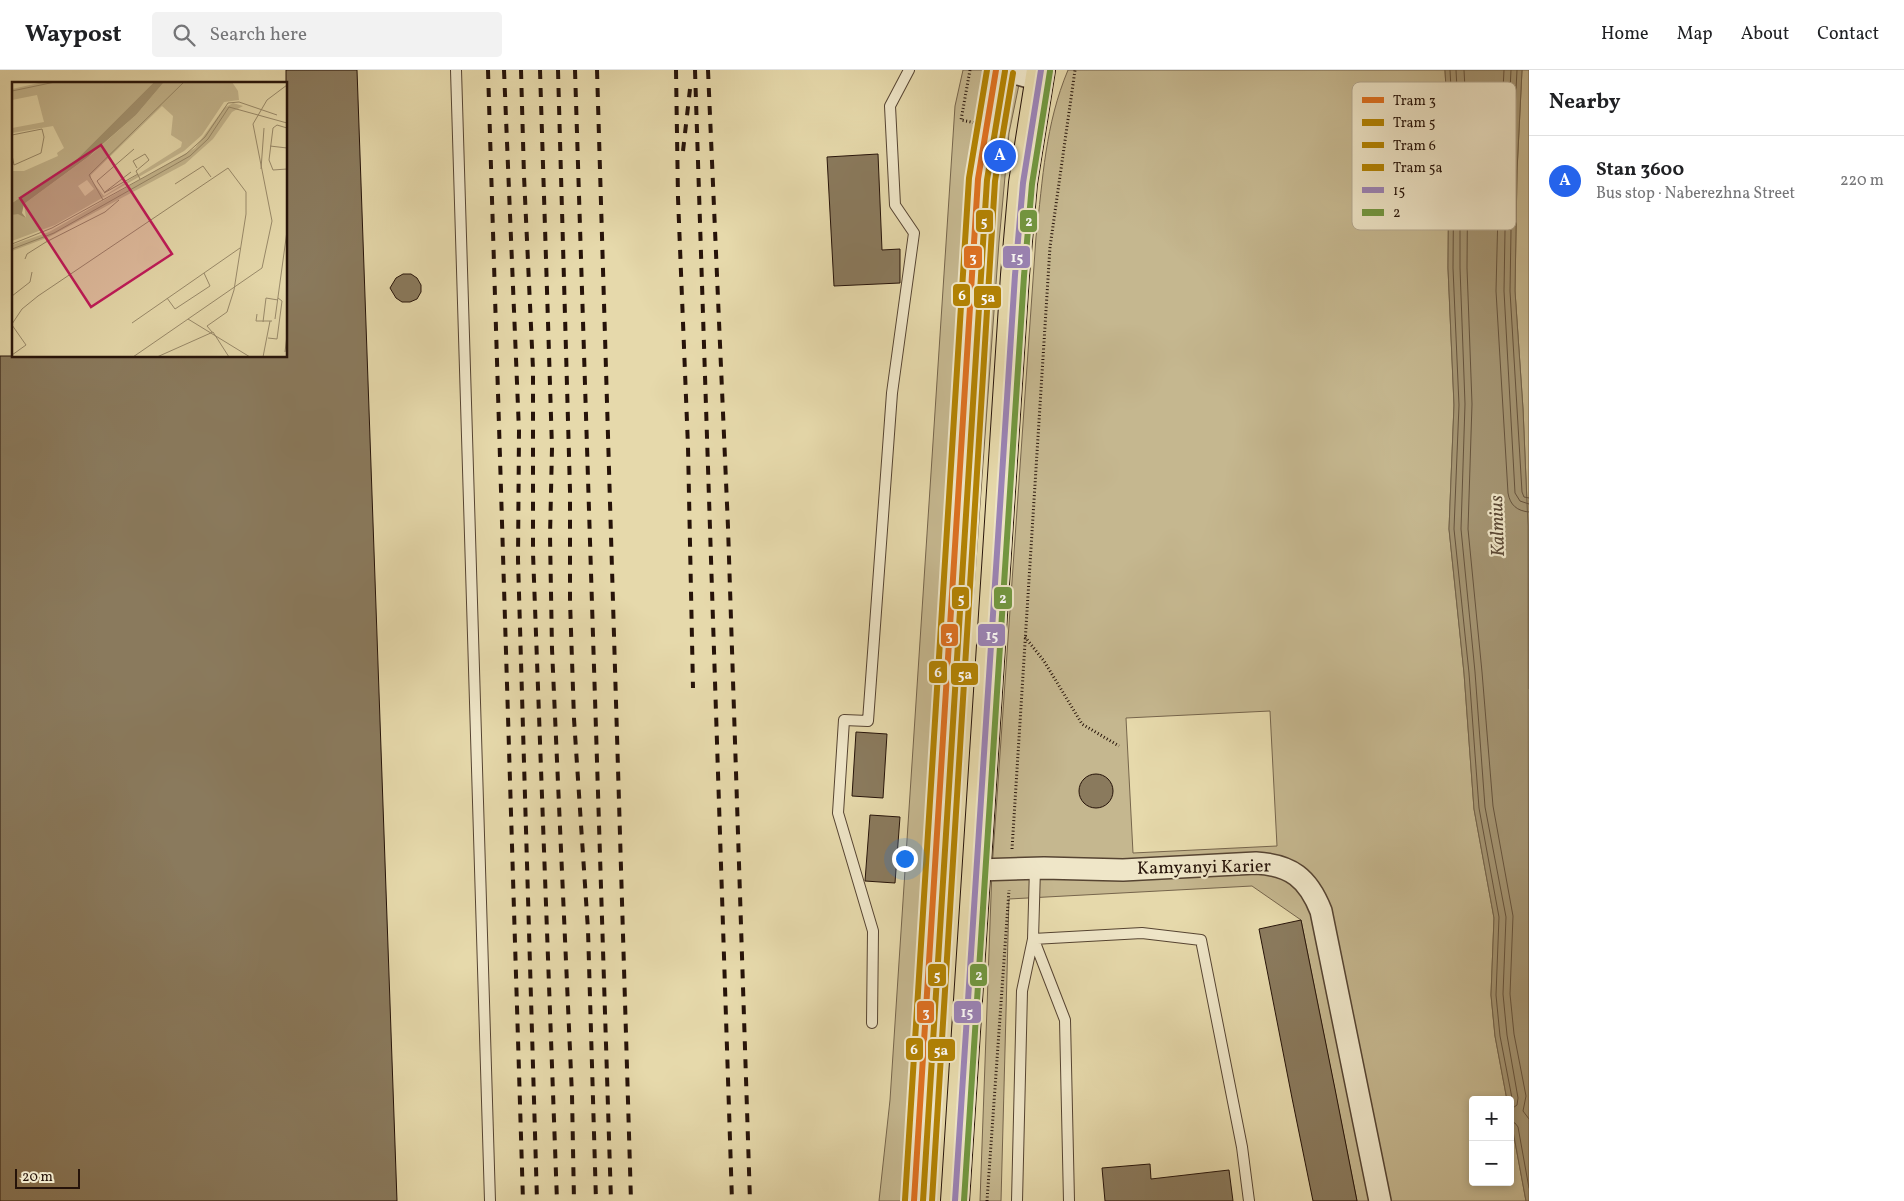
<!DOCTYPE html>
<meta charset="utf-8">
<style>
:root{--surface:#fff;--page:#f2f2f2;--text:#202124;--muted:#757577;--line:#e0e0e0;--accent:#2563eb}
body{margin:0;font-family:Vollkorn,serif;background:var(--page);color:var(--text)}
.controls{position:absolute;right:15px;bottom:15px;display:grid;overflow:hidden;border-radius:5px;box-shadow:0 2px 8px #0003}
.controls button{width:45px;height:45px;display:grid;place-items:center;padding:0;border:0;border-bottom:1px solid var(--line);background:var(--surface);color:var(--text);font:25px sans-serif}
.scale{position:absolute;left:15px;bottom:12px;width:65px;box-sizing:border-box;padding-left:5px;border:2px solid #261309;border-top:0;font-size:14px;line-height:18px;white-space:nowrap;color:#261309;-webkit-text-stroke:4px #efe6c8;paint-order:stroke}
.you{position:absolute;left:904px;top:788px;width:18px;height:18px;margin:-12px;border:4px solid #fff;border-radius:50%;background:#1a73e8;box-shadow:0 0 0 8px #1a73e833}
.badge{display:grid;place-items:center;width:32px;height:32px;border-radius:50%;background:var(--accent);color:#fff;font-size:16px;font-weight:700}
.pin{position:absolute;translate:-50% -50%;border:2px solid #fff;box-shadow:0 1px 5px #0006}
.list{margin:0;padding:0;list-style:none}
h2{display:flex;justify-content:space-between;align-items:center;height:65px;margin:0;padding:0 20px;font-size:21px}
h2 small{font-size:16px;font-weight:400;color:var(--muted)}
.list li{display:grid;grid-template-columns:32px 1fr auto;gap:15px;align-items:center;box-sizing:border-box;height:90px;padding:0 20px;border-top:1px solid var(--line)}
.list b{display:block;font-size:19px;white-space:nowrap}
.list p{margin:0;font-size:16px;white-space:nowrap;color:var(--muted)}
.list em{font-size:16px;font-style:normal;color:var(--muted)}
.icon{flex:none;width:28px;height:28px;fill:none;stroke:currentColor;stroke-width:2;stroke-linecap:round;stroke-linejoin:round}
.map{position:relative;flex:none;width:1529px;height:1131px;overflow:hidden}
header{display:flex;align-items:center;gap:30px;box-sizing:border-box;height:70px;padding:0 25px;background:var(--surface);border-bottom:1px solid var(--line)}
header strong{font-size:24px}
nav{display:flex;gap:28px;margin-inline-start:auto;font-size:18px}
.search{width:350px;height:45px;background:var(--page);display:flex;align-items:center;gap:12px;box-sizing:border-box;padding:0 18px;border-radius:5px;color:var(--muted);font-size:19px}
main{display:flex}
aside{flex:1;background:var(--surface)}
.map>svg:first-child{display:block}
.green{fill:#c5b78f;stroke:#76654c;fill-rule:evenodd}
.water{fill:#a59674;stroke:#726249}
.lines{fill:none;stroke-linecap:round;stroke-linejoin:round}
.shore{stroke:#66543e;stroke-width:1}
.building{fill:#8a7a5d;stroke:#261309}
.lane-casing{stroke:#564432;stroke-width:12}
.street-casing{stroke:#564432;stroke-width:24}
.highway-casing{stroke:#261309;stroke-width:30}
.path{stroke:#261309;stroke-width:3;stroke-dasharray:1 2.5;stroke-linecap:butt}
.lane{stroke:#efe6c8;stroke-width:10}
.street{stroke:#efe6c8;stroke-width:21}
.highway{stroke:#e6d9ab;stroke-width:28}
.rail{stroke:#261309;stroke-width:4;stroke-dasharray:9 9;stroke-linecap:butt}
.bus-1-casing{stroke:#efe6c8;stroke-width:10}
.bus-2-casing{stroke:#efe6c8;stroke-width:10}
.bus-1{stroke:#9b84b7;stroke-width:6}
.bus-2{stroke:#729840;stroke-width:6}
.tram-1-casing{stroke:#efe6c8;stroke-width:10}
.tram-2-casing{stroke:#efe6c8;stroke-width:10}
.tram-3-casing{stroke:#efe6c8;stroke-width:10}
.tram-4-casing{stroke:#efe6c8;stroke-width:10}
.tram-1{stroke:#de7121;stroke-width:6}
.tram-2{stroke:#b38303;stroke-width:6}
.tram-3{stroke:#b38303;stroke-width:6}
.tram-4{stroke:#b38303;stroke-width:6}
.labels{text-anchor:middle;dominant-baseline:central;stroke-width:4.5;stroke-linejoin:round;paint-order:stroke}
.street-label{font-size:18px;fill:#261309;stroke:#efe6c8}
.water-label{font-size:19px;font-style:italic;fill:#594734;stroke:#efe6c8}
.inset-road{fill:none;stroke:#998a6a;stroke-width:1}
.view{fill:#c2185b;fill-opacity:0.15;stroke:#c2185b;stroke-width:2.5}
.inset-edge{fill:none;stroke:#261309;stroke-width:2.5}
.key{fill:#efe6c8;stroke:#b3a78f;stroke-width:1}
.key-label{font-size:14px;fill:#261309}
.line-badge{stroke:#efe6c8;stroke-width:2}
.badge-label{font-size:14px;text-anchor:middle;font-weight:bold;fill:#fff}
</style>
<header>
<strong>Waypost</strong>
<div class="search"><svg class="icon" aria-label="search" viewBox="0 0 24 24"><circle cx="10" cy="10" r="6"/><path d="M15 15l6 6"/></svg>Search here</div>
<nav><a>Home</a><a>Map</a><a>About</a><a>Contact</a></nav>
</header>
<main>
<div class="map">
<svg width="1529" height="1131" viewBox="0 0 1529 1131">
<rect width="100%" height="100%" fill="#e6d9ab"/>
<filter id="stains"><feTurbulence type="fractalNoise" baseFrequency=".004" numOctaves="4"/><feColorMatrix values="0 0 0 0 .2 0 0 0 0 .09 0 0 0 0 .02 0 0 0 .5 -.17"/></filter>
<radialGradient id="worn" r=".72"><stop offset=".6" stop-color="#630" stop-opacity="0"/><stop offset="1" stop-color="#630" stop-opacity=".3"/></radialGradient>
<path class="green" d="M963,0H1022L1009,63L999,172L952,824L934,1131H879L890,1030L955,36Z
M1068,0H1445L1449,74L1448,198L1454,335L1449,459L1464,603L1474,739L1494,848L1491,925L1495,966L1507,1030H1473V1112H1510V1045L1526,1131H1357L1301,850L1252,816L1009,829L1001,1131H980L992,799L1036,167C1043,108 1045,55 1068,0ZM1270,641L1277,776L1133,783L1126,648Z
M1522,0H1529V619L1528,456L1523,339L1515,221L1517,101Z"/>
<path class="water" d="M1445,0H1522L1517,101L1515,221L1523,339L1528,456L1529,1131H1526L1510,1045V1030H1507L1495,966L1491,925L1494,848L1474,739L1464,603L1449,459L1454,335L1448,198L1449,74Z"/>
<g class="lines">
<path class="shore" d="M1450,0L1454,74L1453,198L1459,335L1454,459L1469,603L1479,738L1499,847L1496,925L1500,966L1512,1028L1510,1033
M1456,0L1460,74V198L1465,334L1461,459L1475,602L1485,737L1506,847L1503,924L1507,965L1518,1028L1517,1035L1510,1040
M1464,0L1468,73L1467,198L1472,334L1468,459L1482,602L1493,736L1513,846L1510,924L1514,964L1526,1026L1523,1041L1529,1049
M1504,0L1499,101L1496,221L1508,423C1510,435 1517,441 1529,442
M1511,0L1506,101L1504,221L1515,423L1520,431L1529,434
M1517,0L1512,101L1510,221L1522,422L1524,427L1529,428
M1510,1052L1515,1053L1518,1057L1529,1118"/>
</g>
<path class="building" d="M286,0H357L397,1131H0V286H286Z
M878,84L882,180L900,179V213L834,216L827,87Z
M403,204H411L417,208L421,215V222L417,229L410,232H402L396,228L390,218L396,208Z
M856,662L887,664L883,728L852,726Z
M1079 721a17 17 0 1 1 34 0a17 17 0 1 1-34 0Z
M870,745L900,747L895,813L865,811Z
M1301,850L1335,1019L1357,1131H1313L1292,1028L1259,859Z
M1150,1094L1151,1109L1229,1100L1233,1131H1105L1102,1098Z"/>
<g class="lines">
<defs>
<path id="lane" d="M456,0L490,1131
M1033,869L1142,863L1201,870L1242,1077L1249,1131
M1034,870L1065,950L1069,1131
M872,953L873,861L838,743L844,650L868,651L892,323L914,163L895,135L890,36L909,0
M1017,1131L1022,921L1033,869L1035,798"/>
<path id="street" d="M1004,0L1039,10
M978,800L1044,798L1123,800L1256,793C1291,795 1308,808 1321,841L1380,1131"/>
<path id="highway" d="M955,1131L1015,205L1023,113L1041,0"/>
</defs>
<use href="#lane" class="lane-casing"/>
<use href="#street" class="street-casing"/>
<use href="#highway" class="highway-casing"/>
<path class="path" d="M970,0L961,50L986,55L999,60L995,96
M1025,567L1044,591L1082,654L1119,676
M1012,779L1050,177L1075,0
M987,1131L1009,820"/>
<use href="#lane" class="lane"/>
<use href="#street" class="street"/>
<use href="#highway" class="highway"/>
<path class="rail" d="M488,0L523,1131
M504,0L519,361L518,490L537,1131
M521,0L524,106L533,299V483L557,1131
M540,0L552,378L550,466L552,579L572,1025L574,1131
M558,0L570,421V531L574,649L588,860L596,1131
M575,0L611,1131
M597,0L631,1131
M676,0L678,128L688,377L693,618
M695,0L732,1131
M708,0L728,457L750,1131
M683,81L690,19"/>
<defs>
<path id="bus-1" d="M955,1131L1015,205L1023,113L1041,0"/>
<path id="bus-2" d="M964,1131L1024,206L1032,114L1050,1"/>
</defs>
<use href="#bus-1" class="bus-1-casing"/>
<use href="#bus-2" class="bus-2-casing"/>
<use href="#bus-1" class="bus-1"/>
<use href="#bus-2" class="bus-2"/>
<defs>
<path id="tram-1" d="M914,1131L978,109L996,0"/>
<path id="tram-2" d="M923,1131L987,110L1005,1"/>
<path id="tram-3" d="M905,1130L969,108L987,0"/>
<path id="tram-4" d="M932,1131L995,111L1013,3"/>
</defs>
<use href="#tram-1" class="tram-1-casing"/>
<use href="#tram-2" class="tram-2-casing"/>
<use href="#tram-3" class="tram-3-casing"/>
<use href="#tram-4" class="tram-4-casing"/>
<use href="#tram-1" class="tram-1"/>
<use href="#tram-2" class="tram-2"/>
<use href="#tram-3" class="tram-3"/>
<use href="#tram-4" class="tram-4"/>
</g>
<g class="labels">
<g class="street-label">
<text transform="translate(1204 798) rotate(-1)">Kamyanyi Karier</text>
</g>
<g class="water-label">
<text transform="translate(1498 456) rotate(-92)">Kalmius</text>
</g>
</g>
<g transform="translate(12 12)">
<rect width="275" height="275" fill="#e6d9ab"/>
<path d="M31,0H142L62,80L0,121V89H12L46,74L45,71L52,66L41,44L0,51V46L32,40L25,13L0,18V7ZM152,0H220L226,9L227,18L212,20L190,53L172,69L43,143L0,159V133L6,131L14,136L12,122L79,73L124,33ZM150,24L161,34L159,53L170,60L169,65L92,114L79,98V93ZM75,98L82,107L73,114L66,104ZM221,21L231,24L220,30L201,57L173,82L37,155L0,169V163L37,150L183,66L212,26Z" fill="#c5b78f" fill-rule="evenodd"/>
<path d="M142,0H152L124,33L76,75L12,122L10,131L14,136L6,132L0,133V121L62,80Z" fill="#a59674"/>
<path class="inset-road" d="M0,9L43,0M275,46L265,43L261,46L257,78L261,88L275,87M0,53L30,47L32,55L29,71L2,83L0,73M258,64L275,66M125,86L121,79L133,72L137,78L124,89L128,97M249,87L252,46M163,102L191,84L199,95M93,110L119,90M92,111L126,92M93,111L85,99L122,67M91,118L77,93L172,0M0,162L40,146L174,72L193,55L216,21L227,20L265,33M0,167L42,151L178,74L196,57L217,25L275,41M13,177L15,172L34,160L93,130L107,118M0,214L18,200L20,190M155,216L163,227L198,204L192,191M245,232L244,239H260M176,237L238,275M263,237L275,149M251,240L254,216L266,218M120,241L228,166M0,242L10,227L26,214L216,86L234,110V132L222,208L215,230L195,244L200,250M0,243L14,263L0,273M256,256L265,257L270,219L266,216M273,270L275,253M121,275L250,186L260,139L241,42L255,18L275,3M145,275L201,250L217,275M251,275L258,239"/>
<path class="view" d="M89,63L160,172L79,225L8,116Z"/>
<rect width="275" height="275" class="inset-edge"/>
</g>
<rect x="1352" y="12" width="164" height="148" rx="8" class="key"/>
<rect x="1362" y="27" width="22" height="6" fill="#de7121"/>
<rect x="1362" y="49" width="22" height="7" fill="#b38303"/>
<rect x="1362" y="72" width="22" height="6" fill="#b38303"/>
<rect x="1362" y="94" width="22" height="7" fill="#b38303"/>
<rect x="1362" y="117" width="22" height="6" fill="#9b84b7"/>
<rect x="1362" y="139" width="22" height="7" fill="#729840"/>
<g class="key-label">
<text x="1393" y="35">Tram 3</text>
<text x="1393" y="57">Tram 5</text>
<text x="1393" y="80">Tram 6</text>
<text x="1393" y="102">Tram 5а</text>
<text x="1393" y="125">15</text>
<text x="1393" y="147">2</text>
</g>
<g class="line-badge">
<rect x="975" y="139" width="19" height="24" rx="5" fill="#b38303"/>
<rect x="1019" y="139" width="19" height="24" rx="5" fill="#729840"/>
<rect x="1002" y="175" width="29" height="24" rx="5" fill="#9b84b7"/>
<rect x="963" y="175" width="20" height="24" rx="5" fill="#de7121"/>
<rect x="952" y="213" width="19" height="24" rx="5" fill="#b38303"/>
<rect x="973" y="215" width="29" height="24" rx="5" fill="#b38303"/>
<rect x="993" y="516" width="20" height="24" rx="5" fill="#729840"/>
<rect x="951" y="516" width="19" height="24" rx="5" fill="#b38303"/>
<rect x="977" y="553" width="29" height="24" rx="5" fill="#9b84b7"/>
<rect x="940" y="553" width="19" height="24" rx="5" fill="#de7121"/>
<rect x="928" y="590" width="20" height="24" rx="5" fill="#b38303"/>
<rect x="950" y="592" width="29" height="24" rx="5" fill="#b38303"/>
<rect x="969" y="893" width="19" height="24" rx="5" fill="#729840"/>
<rect x="927" y="893" width="20" height="24" rx="5" fill="#b38303"/>
<rect x="953" y="930" width="29" height="24" rx="5" fill="#9b84b7"/>
<rect x="916" y="930" width="19" height="24" rx="5" fill="#de7121"/>
<rect x="905" y="967" width="19" height="24" rx="5" fill="#b38303"/>
<rect x="927" y="968" width="29" height="24" rx="5" fill="#b38303"/>
</g>
<g class="badge-label">
<text x="984" y="156">5</text>
<text x="1029" y="156">2</text>
<text x="1017" y="192">15</text>
<text x="973" y="192">3</text>
<text x="962" y="230">6</text>
<text x="988" y="232">5а</text>
<text x="1003" y="533">2</text>
<text x="961" y="533">5</text>
<text x="992" y="570">15</text>
<text x="949" y="570">3</text>
<text x="938" y="607">6</text>
<text x="965" y="609">5а</text>
<text x="979" y="910">2</text>
<text x="937" y="910">5</text>
<text x="967" y="947">15</text>
<text x="926" y="947">3</text>
<text x="914" y="984">6</text>
<text x="941" y="985">5а</text>
</g>
<rect width="100%" height="100%" filter="url(#stains)"/>
<rect width="100%" height="100%" fill="url(#worn)"/>
</svg>
<div class="controls">
<button>+</button>
<button>−</button>
</div>
<div class="scale">20 m</div>
<div class="you"></div>
<div class="pin badge" style="left:1000px;top:86px">A</div>
</div>
<aside>
<h2>Nearby<small></small></h2>
<ul class="list">
<li><span class="badge">A</span><div><b>Stan 3600</b><p>Bus stop · Naberezhna Street</p></div><em>220 m</em></li>
</ul>
</aside>
</main>
